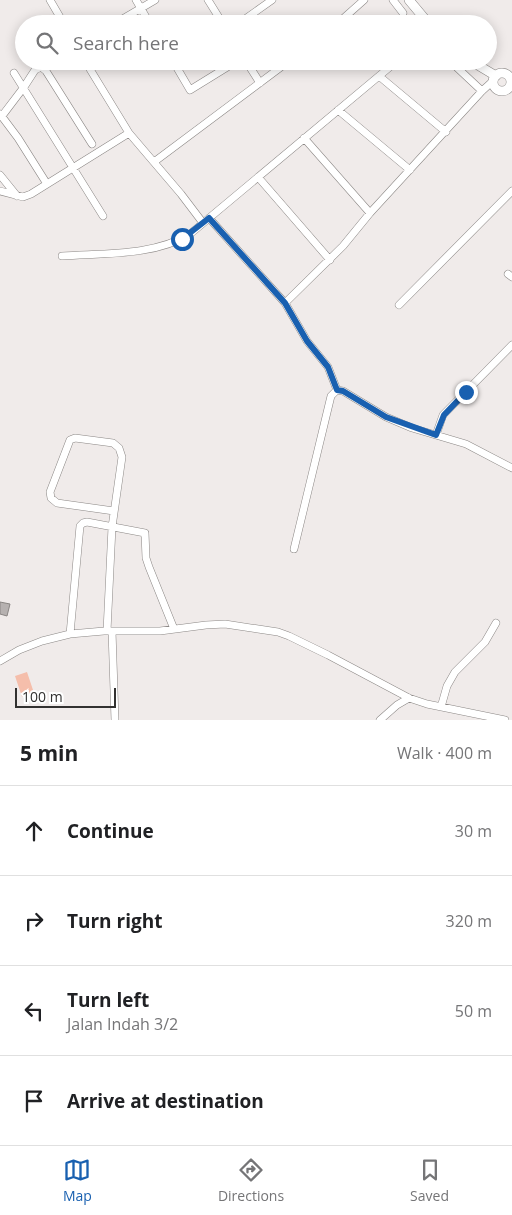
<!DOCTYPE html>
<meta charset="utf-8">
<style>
:root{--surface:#fff;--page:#f2f2f2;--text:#202124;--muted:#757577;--line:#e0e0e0;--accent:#1960b0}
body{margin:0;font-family:"Open Sans",sans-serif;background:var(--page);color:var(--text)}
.scale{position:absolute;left:15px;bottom:12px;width:101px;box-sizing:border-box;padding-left:5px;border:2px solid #323130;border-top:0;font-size:14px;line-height:18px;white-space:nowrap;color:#323130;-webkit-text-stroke:4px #fff;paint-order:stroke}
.stop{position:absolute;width:15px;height:15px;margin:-11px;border:4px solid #1960b0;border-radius:50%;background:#fff}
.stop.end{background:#1960b0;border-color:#fff;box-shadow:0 1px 5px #0008}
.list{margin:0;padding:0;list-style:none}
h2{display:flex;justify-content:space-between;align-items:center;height:65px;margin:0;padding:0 20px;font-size:21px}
h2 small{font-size:16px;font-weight:400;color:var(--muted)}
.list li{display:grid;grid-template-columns:32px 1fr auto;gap:15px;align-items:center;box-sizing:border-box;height:90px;padding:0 20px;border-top:1px solid var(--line)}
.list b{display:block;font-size:19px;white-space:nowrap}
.list p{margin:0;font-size:16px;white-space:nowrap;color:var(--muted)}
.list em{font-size:16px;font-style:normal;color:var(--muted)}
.icon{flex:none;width:28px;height:28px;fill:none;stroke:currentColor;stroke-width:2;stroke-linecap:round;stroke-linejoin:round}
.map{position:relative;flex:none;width:512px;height:720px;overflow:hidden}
.search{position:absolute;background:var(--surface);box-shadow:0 2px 12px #0003;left:15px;right:15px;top:15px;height:55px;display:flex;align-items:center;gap:12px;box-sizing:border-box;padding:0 18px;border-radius:28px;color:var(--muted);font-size:19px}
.sheet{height:425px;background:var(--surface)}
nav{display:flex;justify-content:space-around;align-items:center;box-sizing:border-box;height:70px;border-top:1px solid var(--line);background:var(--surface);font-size:14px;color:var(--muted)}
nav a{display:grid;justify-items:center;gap:2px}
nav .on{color:var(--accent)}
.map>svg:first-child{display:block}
.green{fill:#f5beab}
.building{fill:#b6b1b0;stroke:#898583}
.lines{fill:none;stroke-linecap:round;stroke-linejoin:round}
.minor-casing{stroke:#8b8785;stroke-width:8}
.tertiary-casing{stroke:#8b8785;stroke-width:10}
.minor{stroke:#fff;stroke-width:7}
.tertiary{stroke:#fff;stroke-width:9}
.route{stroke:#1960b0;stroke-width:6}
</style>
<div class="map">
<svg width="512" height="720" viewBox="0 0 512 720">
<rect width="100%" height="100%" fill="#f0ebea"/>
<path class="green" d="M27,672L34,693L22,697L15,676Z"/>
<path class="building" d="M0,602L10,604L7,616L0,614Z"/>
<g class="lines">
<defs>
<path id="minor" d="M50,0L64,24
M136,0L150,24
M208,0L223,24
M393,0L403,13
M114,24L155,0
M238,24L272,0
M337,24L364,0
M85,61L129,133L181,194L203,223
M173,61L190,90L237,61
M246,61L260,83
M450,61L482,91
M14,73L103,216
M379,76L446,132
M338,110L410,170
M0,114L18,138L47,184
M2,116L24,87L35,70L41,67L46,71L92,144
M304,138L370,213
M154,162L289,61
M0,175L17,196
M258,177L330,260
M0,191L23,197L31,194L129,133
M209,218L285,303L307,341L328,367L337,390
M62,256C104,253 154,256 190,234L397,61
M508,274L512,277
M285,303L343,246L370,213L482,91L494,80
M399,305L512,191
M436,435L443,415L512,345
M294,549L331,396L337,390L343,391L386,417L412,428L466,444L512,468
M107,631L112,527L122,457L119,448L113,443L75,438L70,440L50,492L51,498L57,503L114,511
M112,631L115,720
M70,634L80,526L83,523L87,522L145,533L146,558L149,567L174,629
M0,661L19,650L42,641L70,634L104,631H160L206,625L225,624L278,632L289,636L328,655L409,698L427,704L505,720
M441,707L447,686L455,672L485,642L496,623
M380,720L397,705L409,698"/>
<path id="tertiary" d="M409,0L429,24
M471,61L496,76
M493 82a9 9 0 1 1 18 0a9 9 0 1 1-18 0Z"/>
</defs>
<use href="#minor" class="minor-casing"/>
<use href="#tertiary" class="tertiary-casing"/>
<use href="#minor" class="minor"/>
<use href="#tertiary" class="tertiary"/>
</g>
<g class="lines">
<path class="route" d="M182,239L209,218L285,303L307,341L328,367L337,390L343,391L386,417L436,435L444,415L466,392"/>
</g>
</svg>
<div class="scale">100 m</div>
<div class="stop" style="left:182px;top:239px"></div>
<div class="stop end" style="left:466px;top:392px"></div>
<div class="search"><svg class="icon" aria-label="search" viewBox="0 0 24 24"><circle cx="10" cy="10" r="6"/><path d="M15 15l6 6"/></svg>Search here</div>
</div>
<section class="sheet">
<h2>5 min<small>Walk · 400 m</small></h2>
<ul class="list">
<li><svg class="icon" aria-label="ahead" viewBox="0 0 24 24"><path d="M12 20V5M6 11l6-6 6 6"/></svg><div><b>Continue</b></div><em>30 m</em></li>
<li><svg class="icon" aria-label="right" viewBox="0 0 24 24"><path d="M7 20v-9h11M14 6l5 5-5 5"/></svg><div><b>Turn right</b></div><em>320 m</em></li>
<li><svg class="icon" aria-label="left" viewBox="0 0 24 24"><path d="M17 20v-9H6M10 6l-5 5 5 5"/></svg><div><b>Turn left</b><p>Jalan Indah 3/2</p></div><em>50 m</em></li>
<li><svg class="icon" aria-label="arrive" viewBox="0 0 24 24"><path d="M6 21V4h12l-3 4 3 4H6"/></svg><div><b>Arrive at destination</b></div></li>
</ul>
</section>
<nav>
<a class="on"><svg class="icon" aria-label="map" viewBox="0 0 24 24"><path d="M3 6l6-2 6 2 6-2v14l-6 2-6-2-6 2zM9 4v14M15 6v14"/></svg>Map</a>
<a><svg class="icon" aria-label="directions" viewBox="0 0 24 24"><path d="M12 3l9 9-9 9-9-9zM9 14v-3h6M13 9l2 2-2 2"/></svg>Directions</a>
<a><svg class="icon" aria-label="saved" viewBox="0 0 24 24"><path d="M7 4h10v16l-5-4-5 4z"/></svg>Saved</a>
</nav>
